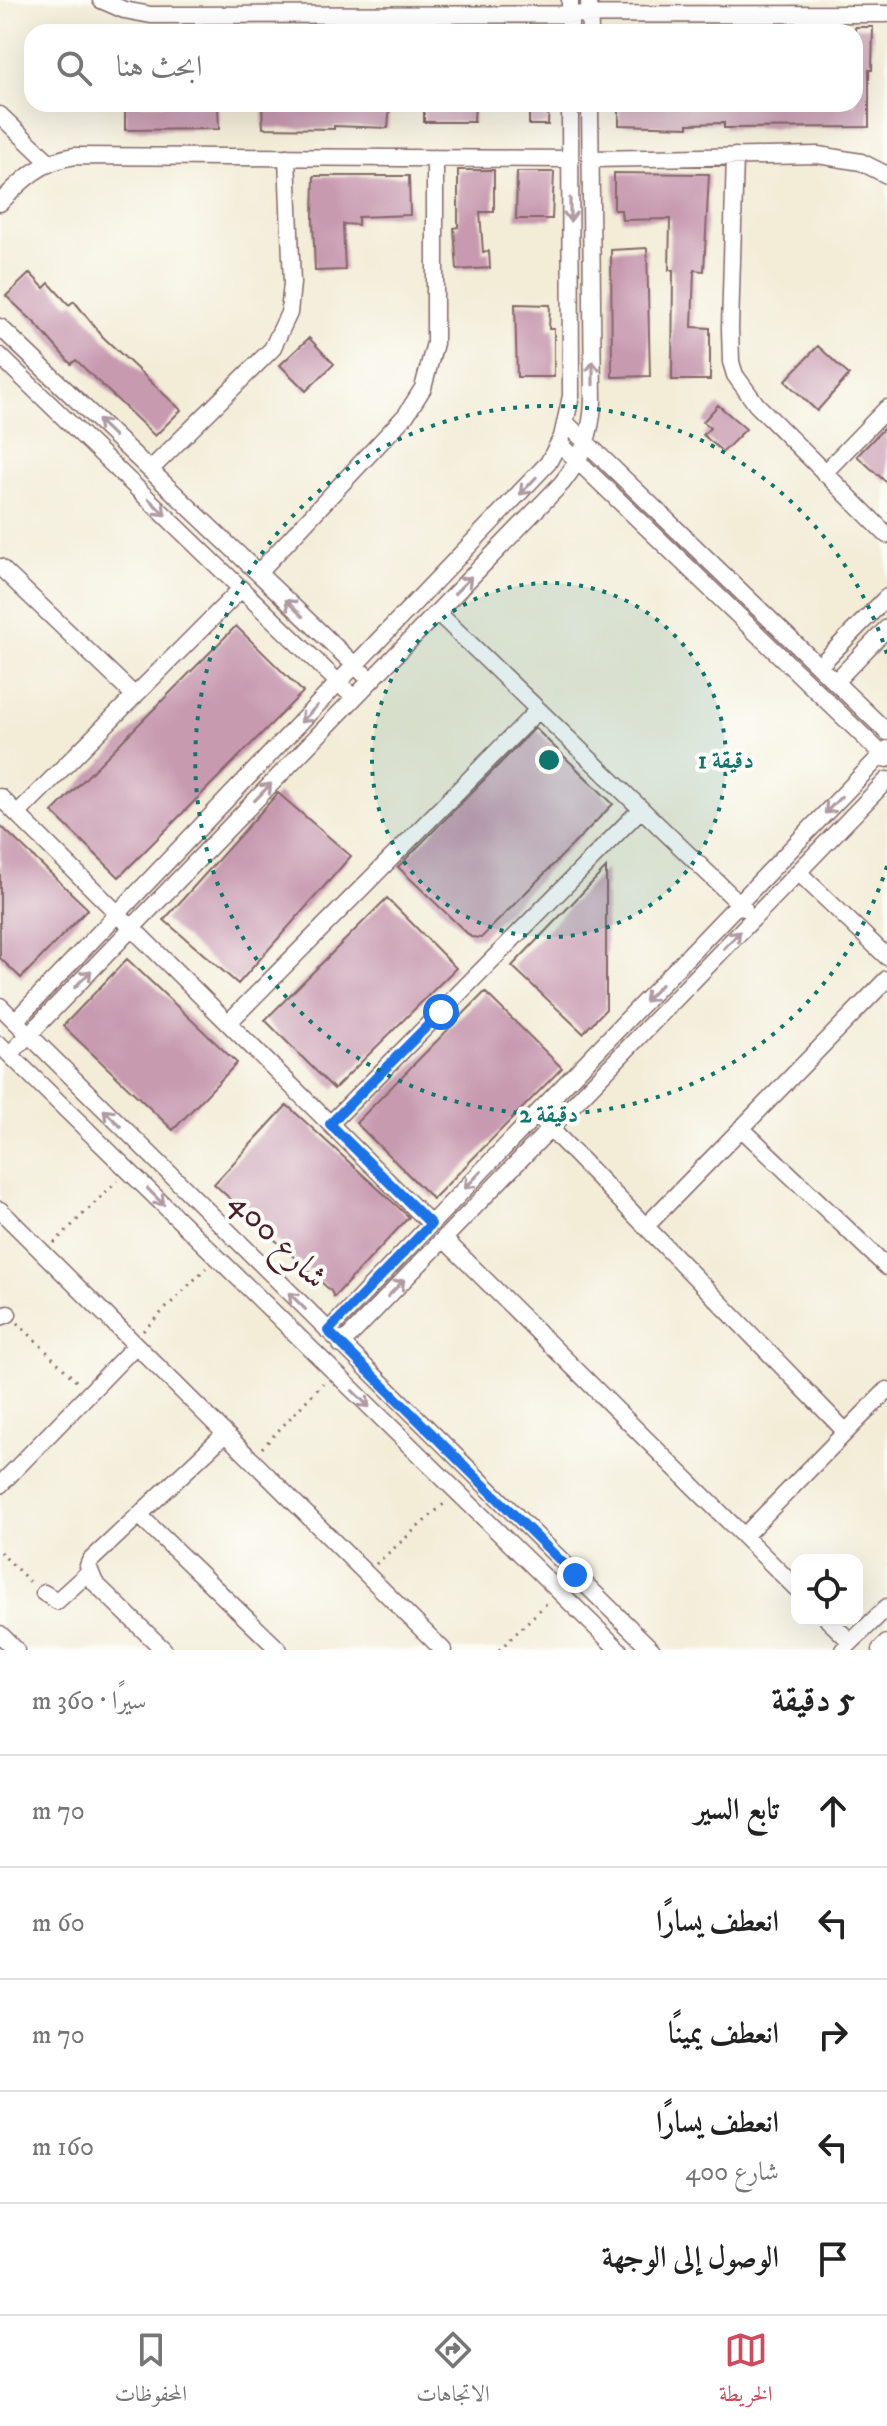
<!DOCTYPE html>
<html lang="ar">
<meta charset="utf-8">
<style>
:root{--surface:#fff;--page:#f2f2f2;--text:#222;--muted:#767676;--line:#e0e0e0;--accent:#d1495b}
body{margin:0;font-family:"IM FELL DW Pica",Amiri,serif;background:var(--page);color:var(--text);direction:rtl}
.controls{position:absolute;right:24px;bottom:24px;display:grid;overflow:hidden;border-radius:16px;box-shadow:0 8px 32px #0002}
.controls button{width:72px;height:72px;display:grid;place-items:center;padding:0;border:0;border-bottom:2px solid var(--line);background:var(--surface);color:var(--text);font:40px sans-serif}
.stop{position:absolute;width:24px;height:24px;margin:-18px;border:6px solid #1a73e8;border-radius:50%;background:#fff}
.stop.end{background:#1a73e8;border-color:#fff;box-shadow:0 2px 8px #0008}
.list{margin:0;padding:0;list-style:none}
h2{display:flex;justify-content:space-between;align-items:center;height:104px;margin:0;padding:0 32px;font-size:34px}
h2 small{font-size:26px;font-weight:400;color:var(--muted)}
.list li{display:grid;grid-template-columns:52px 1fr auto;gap:24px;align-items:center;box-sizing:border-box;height:112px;padding:0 32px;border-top:2px solid var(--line)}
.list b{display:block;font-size:30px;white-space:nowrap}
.list p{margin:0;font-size:26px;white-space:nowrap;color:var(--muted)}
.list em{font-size:26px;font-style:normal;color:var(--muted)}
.icon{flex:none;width:44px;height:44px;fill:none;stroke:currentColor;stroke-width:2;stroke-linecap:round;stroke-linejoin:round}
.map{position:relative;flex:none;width:887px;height:1650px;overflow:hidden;direction:ltr}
.search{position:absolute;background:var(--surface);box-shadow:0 8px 32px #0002;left:24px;right:24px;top:24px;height:88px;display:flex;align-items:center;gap:20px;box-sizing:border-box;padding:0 28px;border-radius:24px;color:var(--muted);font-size:30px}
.sheet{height:664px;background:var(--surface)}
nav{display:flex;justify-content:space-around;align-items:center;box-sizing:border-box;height:112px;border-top:2px solid var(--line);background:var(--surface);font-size:22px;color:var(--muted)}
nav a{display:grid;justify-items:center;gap:4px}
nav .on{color:var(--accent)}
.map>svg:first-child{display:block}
.building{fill:#c79ab0}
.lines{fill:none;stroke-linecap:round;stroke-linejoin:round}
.minor-casing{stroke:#856768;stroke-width:19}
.path{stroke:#856768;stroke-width:3;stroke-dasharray:2 6;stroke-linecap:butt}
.minor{stroke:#fff;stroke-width:16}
.oneway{stroke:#ae9aa0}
.route{stroke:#1a73e8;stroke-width:10}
.ring{fill:none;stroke:#0f766e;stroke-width:4;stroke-dasharray:4 8}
.labels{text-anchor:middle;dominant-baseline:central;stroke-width:8;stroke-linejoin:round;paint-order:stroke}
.street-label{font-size:34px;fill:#4a1f2b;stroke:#fdfcf7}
.centre{fill:#0f766e;stroke:#fdfcf7;stroke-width:4}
.ring-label{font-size:24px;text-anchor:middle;font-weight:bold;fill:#0f766e;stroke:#fdfcf7;stroke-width:8;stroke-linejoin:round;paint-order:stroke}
</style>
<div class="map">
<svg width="887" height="1650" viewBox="0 0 887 1650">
<rect width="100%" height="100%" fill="#fdfcf7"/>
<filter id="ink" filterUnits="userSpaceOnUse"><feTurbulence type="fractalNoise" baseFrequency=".0125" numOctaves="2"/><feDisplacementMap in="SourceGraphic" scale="16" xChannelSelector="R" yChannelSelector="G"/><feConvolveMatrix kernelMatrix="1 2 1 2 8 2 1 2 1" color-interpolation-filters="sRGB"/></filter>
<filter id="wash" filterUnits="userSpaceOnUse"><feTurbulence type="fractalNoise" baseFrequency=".006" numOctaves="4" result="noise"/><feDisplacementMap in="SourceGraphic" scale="32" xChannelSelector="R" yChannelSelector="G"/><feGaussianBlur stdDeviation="1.8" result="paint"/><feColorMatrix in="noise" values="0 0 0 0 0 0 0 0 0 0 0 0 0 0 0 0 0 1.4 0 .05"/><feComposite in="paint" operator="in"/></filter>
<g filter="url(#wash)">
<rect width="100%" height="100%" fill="#f3edd8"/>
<g id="blocks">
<path class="building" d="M855,27H873L872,70H869V127L724,128V123L688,124V127L619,125V104H855Z
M125,104H218L219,129L125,130Z
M262,104H390L388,128L334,126V129L263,128Z
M424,104H475L474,122H424Z
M529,104H549L548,125H529Z
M458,170H494V212H480L483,252L489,251L490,268L457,270L454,228L458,227Z
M517,172H554L552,219H516Z
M614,173L709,174L704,271L694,270L692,327L710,328V380H672L673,270H669L670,219L622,220L621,210H614Z
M314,176H409L410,215L358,217V225L343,224L345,270L315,271L313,221Z
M647,248L650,376L612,377L611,250Z
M30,273L44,288L49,283L69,305L74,301L103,337L181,410L155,436L76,360L71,364L36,324L6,296Z
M515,304L550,305L549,329H554V377H517Z
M309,338L334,364L306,391L280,365Z
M818,346L849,375L817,411L785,381Z
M718,405L746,429L723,452L703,435L710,428L703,422Z
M887,425V483L857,456Z
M236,626L303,692L119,877L52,812Z
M535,728L613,804L481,938L471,937L398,867Z
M278,793L351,856L238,984L164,920Z
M0,825L88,909L21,978L0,958Z
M606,868V1009L583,1033L512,966Z
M387,898L456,968L334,1089L265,1020Z
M127,959L237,1063L173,1130L63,1026Z
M485,992L562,1068L433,1199L356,1123Z
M287,1105L409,1217L334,1297L331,1291L214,1184Z"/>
</g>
</g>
<g filter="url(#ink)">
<use href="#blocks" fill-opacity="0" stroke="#856768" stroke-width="2"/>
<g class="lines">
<defs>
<path id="minor" d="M101,0L124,10L151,15L887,14
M570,0V32
M589,0L590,32
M0,115L49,162
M735,156L730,328L731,362L735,375L756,404L887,535
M591,159L818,155L861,162L887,175
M0,203C23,179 41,161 75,156L570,159
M0,327L364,674
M0,356L347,691
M566,423L887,732
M559,443L887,759
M150,470L272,349L289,313L292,283L287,157
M824,473L887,408
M0,567L135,696
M258,573L406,415L423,388L435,343V158
M437,612L744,908
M819,666L887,597
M835,682L887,628
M0,797L431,1224
M17,814L241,589
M798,872L887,957
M0,1006L652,1650
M15,1021L548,463L562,437L571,396L570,104
M228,1023L538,710
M0,1045L619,1650
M10,1054L562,483C582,458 592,433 593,401L590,104
M543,1121L846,1432
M330,1124L641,809
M741,1128L887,1267
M0,1210L443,1650
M646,1226L887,979
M444,1239L797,1589
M0,1317L8,1314
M328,1331L887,749
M341,1345L887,780
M0,1485L136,1345
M139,1515L279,1650
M744,1536L887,1390
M44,1593L57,1601L89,1572
M828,1620L851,1642
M0,1634L16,1650
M164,1650L95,1583L88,1566L90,1561L225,1434
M843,1650L887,1607
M880,1650L887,1643"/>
</defs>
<use href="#minor" class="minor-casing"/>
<path class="path" d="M54,1243L117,1181
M18,1323L78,1383
M143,1331L206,1268
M262,1448L323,1383
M0,1552L31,1583
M376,1564L445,1503
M499,1650L550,1600"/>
<use href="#minor" class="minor"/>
</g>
<defs><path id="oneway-shaft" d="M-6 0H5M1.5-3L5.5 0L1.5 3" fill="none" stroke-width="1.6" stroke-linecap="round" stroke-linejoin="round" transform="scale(2)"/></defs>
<g class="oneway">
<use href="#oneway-shaft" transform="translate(570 210) rotate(90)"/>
<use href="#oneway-shaft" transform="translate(593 373) rotate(-90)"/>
<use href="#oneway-shaft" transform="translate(106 428) rotate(-136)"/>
<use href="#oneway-shaft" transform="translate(528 486) rotate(133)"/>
<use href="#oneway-shaft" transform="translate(157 507) rotate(44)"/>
<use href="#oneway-shaft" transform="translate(463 585) rotate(-46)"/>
<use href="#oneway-shaft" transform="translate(294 608) rotate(-136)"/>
<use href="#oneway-shaft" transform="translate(309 714) rotate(134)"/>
<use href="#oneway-shaft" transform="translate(263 792) rotate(-46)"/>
<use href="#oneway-shaft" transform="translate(833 805) rotate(134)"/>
<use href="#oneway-shaft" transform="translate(732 940) rotate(-46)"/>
<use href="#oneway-shaft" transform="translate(83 979) rotate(-46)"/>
<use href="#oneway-shaft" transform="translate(653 993) rotate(134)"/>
<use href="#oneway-shaft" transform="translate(112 1118) rotate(-135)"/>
<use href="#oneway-shaft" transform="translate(473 1180) rotate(134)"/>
<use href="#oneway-shaft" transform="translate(156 1197) rotate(45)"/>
<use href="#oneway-shaft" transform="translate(396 1288) rotate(-46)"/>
<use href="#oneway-shaft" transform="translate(297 1301) rotate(-135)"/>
<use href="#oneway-shaft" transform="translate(361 1399) rotate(44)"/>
</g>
</g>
<g class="lines" filter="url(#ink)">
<path class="route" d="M441,1012L330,1124L431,1224L328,1331L575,1575"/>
</g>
<circle cx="549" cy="760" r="177" fill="#0f766e" fill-opacity=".12"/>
<g class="ring">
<circle cx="549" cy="760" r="177"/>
<path d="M887 866A354 354 0 1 1 887 654"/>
</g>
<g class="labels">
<g class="street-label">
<text transform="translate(278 1240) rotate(45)">شارع 400</text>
</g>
</g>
<circle cx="549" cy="760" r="12" class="centre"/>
<g class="ring-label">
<text x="726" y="768">1 دقيقة</text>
<text x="549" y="1122">2 دقيقة</text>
</g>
</svg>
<div class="controls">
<button><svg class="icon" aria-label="locate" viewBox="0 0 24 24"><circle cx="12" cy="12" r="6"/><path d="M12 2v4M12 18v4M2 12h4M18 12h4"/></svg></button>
</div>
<div class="stop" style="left:441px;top:1012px"></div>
<div class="stop end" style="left:575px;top:1575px"></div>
<div class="search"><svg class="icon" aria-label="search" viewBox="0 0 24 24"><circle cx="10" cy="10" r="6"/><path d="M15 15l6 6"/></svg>ابحث هنا</div>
</div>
<section class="sheet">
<h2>5 دقيقة<small>سيرًا · 360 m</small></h2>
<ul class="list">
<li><svg class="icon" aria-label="ahead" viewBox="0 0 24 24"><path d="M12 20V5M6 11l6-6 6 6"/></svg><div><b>تابع السير</b></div><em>70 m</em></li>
<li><svg class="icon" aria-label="left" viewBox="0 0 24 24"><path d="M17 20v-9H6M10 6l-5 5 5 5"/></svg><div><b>انعطف يسارًا</b></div><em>60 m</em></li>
<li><svg class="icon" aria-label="right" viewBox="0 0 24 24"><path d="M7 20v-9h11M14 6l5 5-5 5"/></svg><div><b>انعطف يمينًا</b></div><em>70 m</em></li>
<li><svg class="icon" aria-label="left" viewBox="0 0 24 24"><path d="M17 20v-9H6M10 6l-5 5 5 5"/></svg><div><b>انعطف يسارًا</b><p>شارع 400</p></div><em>160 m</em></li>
<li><svg class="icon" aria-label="arrive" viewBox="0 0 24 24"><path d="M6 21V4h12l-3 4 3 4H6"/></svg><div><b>الوصول إلى الوجهة</b></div></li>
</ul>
</section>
<nav>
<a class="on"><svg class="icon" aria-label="map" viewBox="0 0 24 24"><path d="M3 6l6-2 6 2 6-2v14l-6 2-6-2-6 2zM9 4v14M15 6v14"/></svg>الخريطة</a>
<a><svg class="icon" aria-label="directions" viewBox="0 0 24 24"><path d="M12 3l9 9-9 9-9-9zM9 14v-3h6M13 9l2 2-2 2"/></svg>الاتجاهات</a>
<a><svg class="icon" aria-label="saved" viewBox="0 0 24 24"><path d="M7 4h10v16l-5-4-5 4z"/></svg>المحفوظات</a>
</nav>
